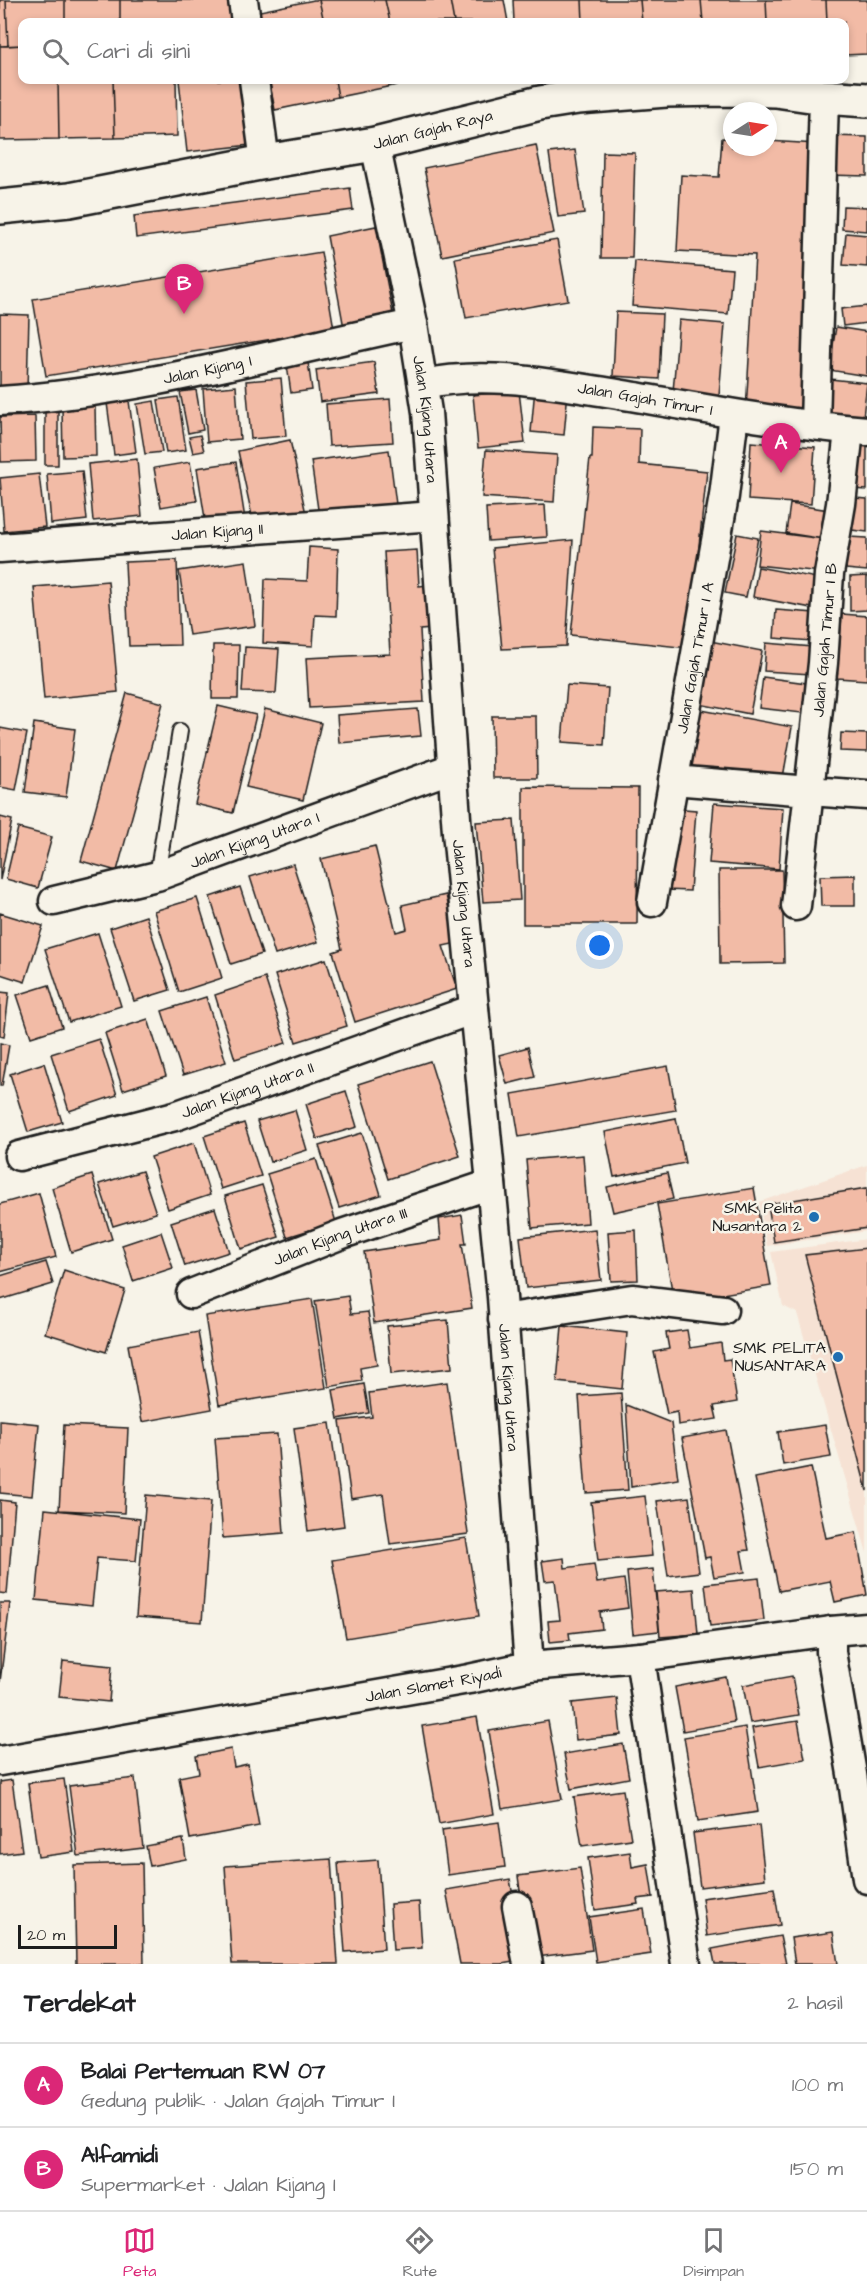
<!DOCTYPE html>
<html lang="id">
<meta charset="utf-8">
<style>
:root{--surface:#fff;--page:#f2f2f2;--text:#202124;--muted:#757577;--line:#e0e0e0;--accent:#db2777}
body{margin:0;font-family:"Architects Daughter",sans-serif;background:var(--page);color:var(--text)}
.compass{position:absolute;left:723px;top:102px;width:54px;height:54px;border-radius:50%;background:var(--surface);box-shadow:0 3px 9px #0003;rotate:78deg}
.scale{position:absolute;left:18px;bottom:15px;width:99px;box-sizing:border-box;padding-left:6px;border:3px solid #1c1c1c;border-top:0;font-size:16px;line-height:21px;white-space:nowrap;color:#1c1c1c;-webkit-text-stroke:4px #f7f3e8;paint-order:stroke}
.you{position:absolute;left:600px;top:946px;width:21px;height:21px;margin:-15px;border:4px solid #fff;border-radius:50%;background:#1a73e8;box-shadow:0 0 0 9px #1a73e833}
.badge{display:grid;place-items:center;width:39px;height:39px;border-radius:50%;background:var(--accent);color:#fff;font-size:20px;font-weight:700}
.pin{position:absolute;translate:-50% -50px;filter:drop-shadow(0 2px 3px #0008)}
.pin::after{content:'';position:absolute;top:32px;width:21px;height:18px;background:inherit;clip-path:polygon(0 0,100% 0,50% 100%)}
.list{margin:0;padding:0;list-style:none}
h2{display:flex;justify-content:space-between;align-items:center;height:78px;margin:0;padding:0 24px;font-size:26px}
h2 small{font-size:20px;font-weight:400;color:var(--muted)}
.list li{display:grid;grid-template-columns:39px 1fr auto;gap:18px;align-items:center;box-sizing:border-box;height:84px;padding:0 24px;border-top:2px solid var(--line)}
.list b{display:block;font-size:22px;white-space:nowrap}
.list p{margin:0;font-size:20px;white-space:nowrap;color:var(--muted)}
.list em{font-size:20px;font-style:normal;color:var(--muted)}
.icon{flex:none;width:33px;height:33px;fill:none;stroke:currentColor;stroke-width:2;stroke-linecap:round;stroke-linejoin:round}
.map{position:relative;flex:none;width:867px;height:1964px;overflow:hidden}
.search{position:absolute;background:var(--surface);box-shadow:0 3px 9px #0003;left:18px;right:18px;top:18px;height:66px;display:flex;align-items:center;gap:15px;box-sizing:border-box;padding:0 21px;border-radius:12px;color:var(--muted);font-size:22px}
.sheet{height:246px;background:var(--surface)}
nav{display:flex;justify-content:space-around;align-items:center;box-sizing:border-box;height:84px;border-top:2px solid var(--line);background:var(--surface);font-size:16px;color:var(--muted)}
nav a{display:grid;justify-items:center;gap:3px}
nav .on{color:var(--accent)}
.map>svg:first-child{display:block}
.built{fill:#f6e2d4}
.building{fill:#f2bba6;stroke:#1c1c1c;stroke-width:1.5}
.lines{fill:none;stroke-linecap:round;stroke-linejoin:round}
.lane-casing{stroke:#1c1c1c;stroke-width:18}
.street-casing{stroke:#1c1c1c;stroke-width:33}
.secondary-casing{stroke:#1c1c1c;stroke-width:38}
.lane{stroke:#f7f3e8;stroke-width:14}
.street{stroke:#f7f3e8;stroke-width:28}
.secondary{stroke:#f7f3e8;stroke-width:33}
.poi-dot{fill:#1f6fb2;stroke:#f7f3e8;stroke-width:2}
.labels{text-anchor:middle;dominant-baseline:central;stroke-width:5;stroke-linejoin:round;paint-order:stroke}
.street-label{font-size:16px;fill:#1c1c1c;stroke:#f7f3e8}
.poi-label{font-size:16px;fill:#1c1c1c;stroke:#f7f3e8;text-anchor:end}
</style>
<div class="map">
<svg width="867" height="1964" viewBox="0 0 867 1964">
<rect width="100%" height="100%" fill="#f7f3e8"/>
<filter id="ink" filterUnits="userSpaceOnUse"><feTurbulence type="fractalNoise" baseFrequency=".0167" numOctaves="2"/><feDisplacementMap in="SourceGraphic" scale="12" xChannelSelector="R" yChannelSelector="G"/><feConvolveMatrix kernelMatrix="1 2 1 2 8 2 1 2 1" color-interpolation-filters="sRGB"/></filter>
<g filter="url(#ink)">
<path class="built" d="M867,1165V1231L767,1246L759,1202Z
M867,1239V1553L797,1313L783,1306L771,1252Z"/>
<path class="building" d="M0,0H6L8,46H0Z
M6,0H65V22H22V45L8,46Z
M65,0H120V22H65Z
M120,0H232L233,22H120Z
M314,0H319L324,22H257L255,12Z
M319,0H385L390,22H324Z
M385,0H450L454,22H390Z
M450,0H504L508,22H454Z
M513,0H582L583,22H514Z
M582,0H640L642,22H583Z
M640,0H701L703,22H642Z
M701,0H766L767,22H703Z
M766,0H826L827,22H767Z
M826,0H867V54L844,55V22H827Z
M22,45V80H58L59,139L0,140V46Z
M58,80H113L115,138L59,139Z
M113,80H176L177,136L115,138Z
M179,80H243L250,145L187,152Z
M269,80H335L338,97L275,110Z
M335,80H401L402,84L338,97Z
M829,136L867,137V176L828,175Z
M722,138L732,139V147H768V141L817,144L801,415L746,411L755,255L677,251L681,175L719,177Z
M536,145L554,233L442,256L424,168Z
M575,150L584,214L558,217L549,153Z
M603,152L635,153L632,258H601Z
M350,188L353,210L136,238L134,216Z
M843,206L867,207V231L842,229Z
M376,226L394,319L344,328L327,236Z
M846,233L867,235V267L843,265Z
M557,240L568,300L466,318L455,258Z
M321,252L334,329L46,376L33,299Z
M635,261L732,269L728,314L632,306Z
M867,306V323L843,326L841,309Z
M616,312L662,314L659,379L613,376Z
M0,314L29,315L27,390L0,389Z
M679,320L725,324L719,396L673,392Z
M836,327L867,332V376L829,370Z
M308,362L312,390L291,393L287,365Z
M374,362L379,394L320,402L316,370Z
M281,378L286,436L251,439L246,381Z
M830,379L867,383L863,417L827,413Z
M236,386L240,439L207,442L203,389Z
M535,388L568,391L564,435L531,432Z
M196,390L203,430L188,433L180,392Z
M519,391L525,443L478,448L473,395Z
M178,397L186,450L166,453L158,400Z
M390,399L393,442L329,446L326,404Z
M129,401L136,452L114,455L107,403Z
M154,401L162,452L145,454L137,404Z
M95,406L96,456L63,457L62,407Z
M45,411H58V465H45Z
M35,416L36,461L1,462L0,417Z
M593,427L640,429L639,464L707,471L688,648L571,635L590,458H592Z
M200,435L204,451L193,453L189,437Z
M855,439L867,440V490L851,489Z
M290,440L306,514L254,525L238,451Z
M751,442L815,447L811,504L748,500Z
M389,450L397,512L320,523L311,461Z
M486,450L557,455L554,502L482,497Z
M137,459L142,516L93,521L88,464Z
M190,462L197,501L161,507L154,468Z
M236,462L245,519L206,525L197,468Z
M82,471L87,520L51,524L47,474Z
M39,474L45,527L4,531L0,478Z
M854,498L867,499V532L852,530Z
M790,504L829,510L824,539L786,533Z
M545,505L547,537L488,541L486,508Z
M761,531L824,539L821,572L757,565Z
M737,534L758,538L746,597L725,593Z
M848,537L867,538V571L846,569Z
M573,540L566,646L502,649L492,548Z
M309,547L338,549L336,616L315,615L313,646L263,643L265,579L307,581Z
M417,550L419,586L429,585L432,629L420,630L424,702L309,708L306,658L390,654L384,552Z
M177,560L180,645L129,646L125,562Z
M246,561L255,626L189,635L179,571Z
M758,567L817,578L812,608L753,597Z
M867,576V610L850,611V577Z
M108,581L118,692L44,699L34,587Z
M776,610L815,613L812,641L774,638Z
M842,614L867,616V680L837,678Z
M710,641L762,651L750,714L699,704Z
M766,643L813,647L811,674L764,671Z
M213,645H239L238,699H212Z
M245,647L279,649L276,693L242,692Z
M763,677L806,683L802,713L759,708Z
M567,685L608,688L604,745L562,742Z
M127,693L163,703L117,871L81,861Z
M218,706L256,715L233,813L195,804Z
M265,709L321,723L303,800L246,787Z
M418,709L421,736L339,743L337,715Z
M696,709L792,727L782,783L686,767Z
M492,716H536L537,778H493Z
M34,723L75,729L66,797L25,792Z
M0,728L27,733L16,790L0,787Z
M841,733L867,734V752L840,751Z
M523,787L638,788L637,924H523Z
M714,803L783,808L779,869L709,863Z
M672,808L696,810L690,891L666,890Z
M0,817L12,820L0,880Z
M514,820L520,900L483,902L476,822Z
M18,828L52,837L38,888L6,879Z
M375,846L396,932L407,929L402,905L446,895L457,943L443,946L457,989L355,1022L333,952L342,949L321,859Z
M293,864L318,942L275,955L250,877Z
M719,870H782L784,963L720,964Z
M855,875V906H821L820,876Z
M240,887L262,954L231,964L210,897Z
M197,898L222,978L179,992L154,911Z
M0,913L43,926L25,982L0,974Z
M146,916L170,990L134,1001L110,928Z
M98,933L121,1006L69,1022L45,949Z
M326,959L347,1026L296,1042L275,975Z
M265,978L286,1043L235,1059L215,995Z
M49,985L62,1027L31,1037L17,995Z
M0,992L9,993L4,1037L0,1036Z
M206,997L226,1062L183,1075L162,1011Z
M148,1019L166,1076L123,1090L105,1033Z
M99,1039L117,1095L69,1111L51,1054Z
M0,1043L9,1045L2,1086H0Z
M528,1047L535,1077L507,1084L499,1055Z
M430,1061L460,1156L388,1179L358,1084Z
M44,1063L62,1122L28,1132L10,1074Z
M668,1066L676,1110L519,1137L512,1094Z
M346,1091L357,1127L317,1139L306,1104Z
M295,1110L307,1150L270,1162L257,1121Z
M676,1118L685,1163L614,1177L605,1132Z
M244,1123L261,1176L221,1189L204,1136Z
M362,1133L381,1195L339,1208L319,1146Z
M194,1143L210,1195L168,1209L151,1157Z
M583,1155L588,1223L532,1228L526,1160Z
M316,1159L336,1222L287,1237L267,1174Z
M142,1171L156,1213L113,1226L99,1184Z
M667,1173L673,1199L613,1212L607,1187Z
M92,1175L112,1239L71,1252L52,1188Z
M262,1185L279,1237L241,1249L225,1196Z
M754,1188L771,1286L674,1302L657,1204Z
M867,1188V1228L774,1242L768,1204Z
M39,1193L56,1257L0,1272V1204Z
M215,1208L229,1252L185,1266L171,1222Z
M462,1215L466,1244H462L472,1308L374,1323L364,1252L441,1240L439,1219Z
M595,1229L601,1280L526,1288L520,1237Z
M636,1230L638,1280L611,1281L608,1232Z
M161,1232L173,1268L133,1281L122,1245Z
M867,1248V1491L805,1255Z
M46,1262L53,1284L0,1300V1276Z
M64,1270L125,1290L106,1352L45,1333Z
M348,1296L351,1314L368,1312L377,1365L360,1368L362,1381L329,1387L315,1301Z
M312,1299L326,1388L219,1405L205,1316Z
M448,1320L452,1368L391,1374L387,1326Z
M562,1326L627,1333L622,1389L557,1382Z
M687,1330L690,1348L721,1343L723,1360L730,1359L737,1402L714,1406L717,1419L678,1425L677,1412L667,1414L654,1352L669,1349L666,1333Z
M198,1332L212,1409L142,1422L128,1345Z
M447,1382L468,1534L390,1544L383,1494L351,1499L340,1421L372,1417L369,1393Z
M364,1384L369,1413L338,1419L333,1390Z
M621,1393L628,1490L586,1493L579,1396Z
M626,1405L671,1423L678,1479L631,1487Z
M0,1420L39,1424L32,1496L0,1493Z
M330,1423L344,1526L308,1531L294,1428Z
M64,1425L128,1428L124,1513L59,1510Z
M825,1425L831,1457L783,1465L778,1432Z
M726,1430L749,1550L741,1551L745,1572L714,1577L710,1557L705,1558L682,1438Z
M277,1434L284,1533L223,1538L215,1438Z
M811,1467L826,1538L856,1532L867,1595L835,1602L830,1581L779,1591L755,1478Z
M146,1495L211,1501L202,1622L136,1617Z
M645,1496L652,1556L598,1561L591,1502Z
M689,1497L699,1572L668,1576L657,1501Z
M0,1500L15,1502L7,1594L0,1593Z
M45,1509L140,1519L136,1561L97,1558L92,1606L36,1600Z
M466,1538L479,1616L346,1638L332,1560Z
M564,1558L565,1568L594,1564L597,1583L624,1579L628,1608L600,1612L602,1629L569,1633L570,1640L550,1642L548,1621L560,1620L555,1580L545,1581L542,1561Z
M653,1569L659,1631L633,1634L627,1572Z
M759,1578L764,1620L710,1626L705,1584Z
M694,1589L698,1634L660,1637L656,1592Z
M0,1603H10L0,1682Z
M63,1661L112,1666L109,1702L59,1697Z
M792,1676L799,1715L750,1723L743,1685Z
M726,1677L734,1722L683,1731L675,1687Z
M617,1698L621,1735L576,1740L572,1703Z
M477,1717L494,1814L439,1824L422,1726Z
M548,1721L562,1799L502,1809L489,1731Z
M798,1721L805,1759L759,1767L752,1728Z
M745,1727L758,1812L698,1821L684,1737Z
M623,1744L629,1778L571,1789L564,1754Z
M231,1749L234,1767L248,1764L259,1826L190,1839L179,1777L199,1773L196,1756Z
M135,1778L143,1848L78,1856L69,1786Z
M64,1779L74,1852L38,1857L28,1783Z
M12,1780L22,1851L0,1854V1782Z
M623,1790L631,1839L582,1846L574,1797Z
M499,1822L505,1867L448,1875L442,1830Z
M759,1825L765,1879L700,1887L693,1833Z
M183,1839L186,1859L150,1866L146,1846Z
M630,1852L632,1867L648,1864L653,1897L637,1899L638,1904L595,1910L588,1858Z
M331,1859L338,1964H232L225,1866Z
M378,1860L384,1949L345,1952L338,1863Z
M142,1863L144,1964H76L74,1865Z
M580,1868L592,1950L529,1958L518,1876Z
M510,1879L524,1960L502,1964H460L446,1890Z
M774,1888L780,1925L707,1936L702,1898Z
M419,1902L422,1948L393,1950L390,1904Z
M644,1909L651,1954L596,1962L589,1917Z
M833,1932L838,1964H795L791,1938Z
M780,1936L786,1964H715L712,1949Z"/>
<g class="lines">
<defs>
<path id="lane" d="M157,876L180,731"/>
<g id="street">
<path d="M243,0L246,22"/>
<path d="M254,80L265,162"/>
<path id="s1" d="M375,144L413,324L427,412L457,832L502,1297L529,1666"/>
<path id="s2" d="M423,384C487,370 554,384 618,394C701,408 783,424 867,431"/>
<path id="s3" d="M0,401C140,392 276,353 413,324"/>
<path d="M815,425L824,97"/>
<path d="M849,430L841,504L829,574L823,663L809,791L867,795"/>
<path id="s4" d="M0,548L434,516"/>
<path d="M673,780L809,791L796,906"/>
<path id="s5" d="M54,901L157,876L452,768"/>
<path id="s6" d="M652,902L724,496L734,415"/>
<path id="s7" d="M19,1156L175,1116L474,1009"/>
<path id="s8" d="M191,1294L342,1234L491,1184"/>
<path d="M503,1319L632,1299L723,1310"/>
<path d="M831,1631V1652L852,1774L867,1879"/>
<path d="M640,1657L686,1964"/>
<path id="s9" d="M0,1761L469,1679L529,1666L640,1657L831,1631L867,1628"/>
<path d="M517,1906L528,1964"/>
</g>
<g id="secondary">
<path id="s10" d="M0,207L69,200L265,162L375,144L540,103L578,97L666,90L724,89L776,90L824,97L867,100"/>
</g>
</defs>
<use href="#lane" class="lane-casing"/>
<use href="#street" class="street-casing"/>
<use href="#secondary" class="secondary-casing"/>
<use href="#lane" class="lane"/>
<use href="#street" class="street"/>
<use href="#secondary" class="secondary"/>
</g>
</g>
<g class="poi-dot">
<circle cx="814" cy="1217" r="6"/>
<circle cx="838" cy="1357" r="6"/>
</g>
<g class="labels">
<g class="street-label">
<text stroke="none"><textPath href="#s10" startOffset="440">Jalan Gajah Raya</textPath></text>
<text stroke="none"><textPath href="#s3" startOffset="210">Jalan Kijang I</textPath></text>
<text stroke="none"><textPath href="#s2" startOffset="224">Jalan Gajah Timur I</textPath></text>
<text stroke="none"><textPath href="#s1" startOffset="280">Jalan Kijang Utara</textPath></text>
<text stroke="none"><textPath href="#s4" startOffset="218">Jalan Kijang II</textPath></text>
<text transform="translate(825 640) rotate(-85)">Jalan Gajah Timur I B</text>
<text stroke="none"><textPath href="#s6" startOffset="248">Jalan Gajah Timur I A</textPath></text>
<text stroke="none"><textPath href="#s5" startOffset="210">Jalan Kijang Utara I</textPath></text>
<text stroke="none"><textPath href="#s1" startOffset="766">Jalan Kijang Utara</textPath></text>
<text stroke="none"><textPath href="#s7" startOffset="238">Jalan Kijang Utara II</textPath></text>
<text stroke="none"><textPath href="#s8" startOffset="160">Jalan Kijang Utara III</textPath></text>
<text stroke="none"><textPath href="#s1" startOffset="1252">Jalan Kijang Utara</textPath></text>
<text stroke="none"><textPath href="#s9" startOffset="440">Jalan Slamet Riyadi</textPath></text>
</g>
<g class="poi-label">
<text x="802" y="1208">SMK Pelita<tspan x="802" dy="18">Nusantara 2</tspan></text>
<text x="826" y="1348">SMK PELITA<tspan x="826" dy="18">NUSANTARA</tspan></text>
</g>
</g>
</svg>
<svg class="compass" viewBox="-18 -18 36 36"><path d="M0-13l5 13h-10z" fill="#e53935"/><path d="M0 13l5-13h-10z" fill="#757577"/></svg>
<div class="scale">20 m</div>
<div class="you"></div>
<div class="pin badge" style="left:781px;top:473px">A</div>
<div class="pin badge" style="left:184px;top:314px">B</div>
<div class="search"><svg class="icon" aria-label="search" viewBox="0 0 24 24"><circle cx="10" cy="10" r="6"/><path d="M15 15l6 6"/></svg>Cari di sini</div>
</div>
<section class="sheet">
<h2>Terdekat<small>2 hasil</small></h2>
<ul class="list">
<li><span class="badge">A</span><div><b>Balai Pertemuan RW 07</b><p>Gedung publik · Jalan Gajah Timur I</p></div><em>100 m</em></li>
<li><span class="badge">B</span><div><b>Alfamidi</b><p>Supermarket · Jalan Kijang I</p></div><em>150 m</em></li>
</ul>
</section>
<nav>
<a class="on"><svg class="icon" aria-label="map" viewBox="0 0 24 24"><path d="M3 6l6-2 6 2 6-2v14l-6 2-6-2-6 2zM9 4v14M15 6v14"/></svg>Peta</a>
<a><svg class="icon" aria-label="directions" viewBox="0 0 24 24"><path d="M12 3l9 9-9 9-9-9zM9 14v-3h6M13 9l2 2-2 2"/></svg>Rute</a>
<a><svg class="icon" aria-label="saved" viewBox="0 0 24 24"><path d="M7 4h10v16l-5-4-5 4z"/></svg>Disimpan</a>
</nav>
